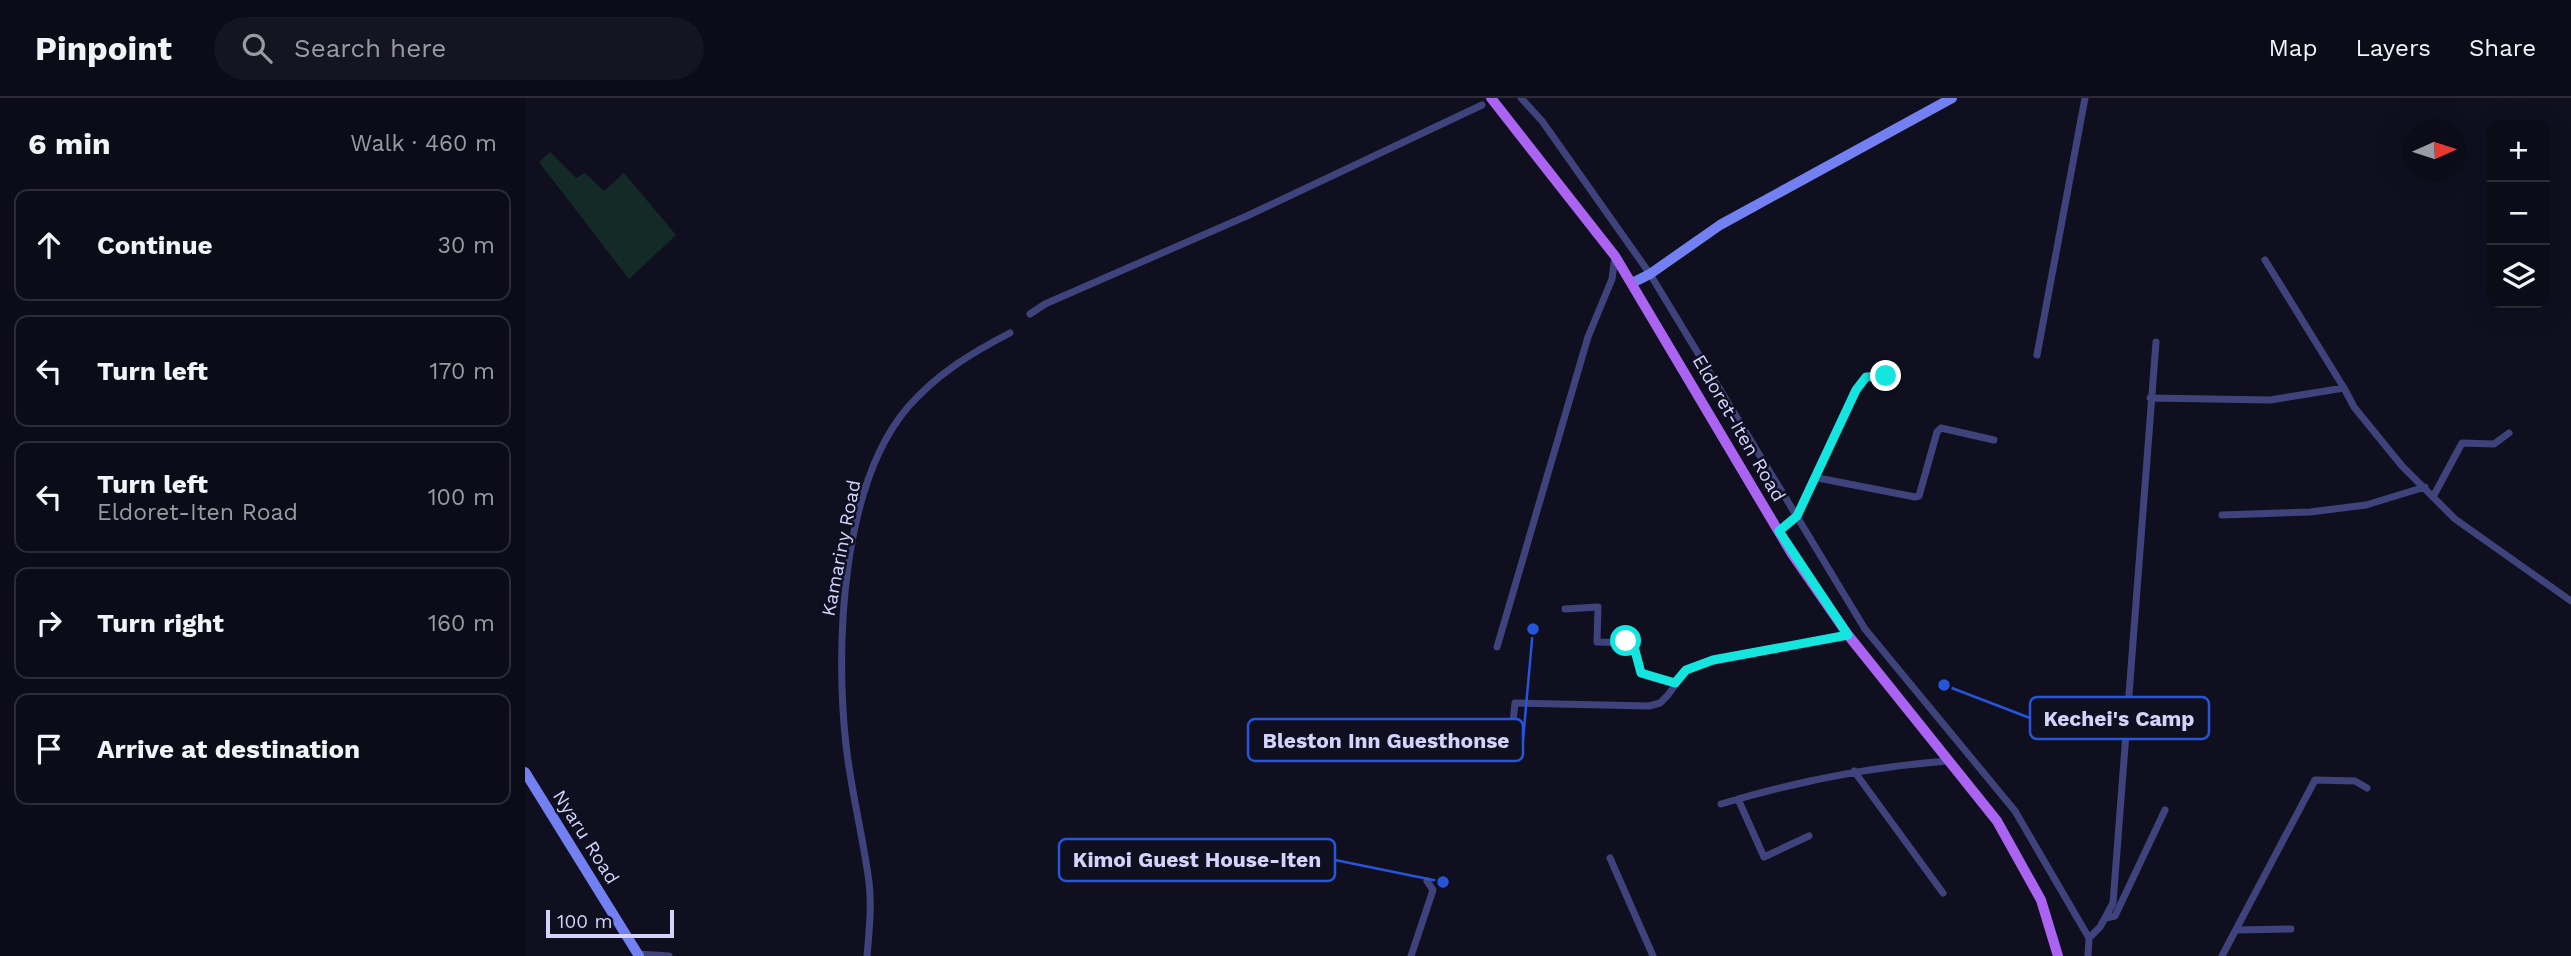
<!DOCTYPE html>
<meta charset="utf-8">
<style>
:root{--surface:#0c0b18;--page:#151421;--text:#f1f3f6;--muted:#9a9ba2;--line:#2c2b37}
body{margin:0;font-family:"Work Sans",sans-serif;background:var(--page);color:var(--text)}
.controls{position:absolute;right:21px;top:21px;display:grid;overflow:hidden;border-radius:14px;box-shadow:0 7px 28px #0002}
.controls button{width:63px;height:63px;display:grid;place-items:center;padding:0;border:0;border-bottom:2px solid var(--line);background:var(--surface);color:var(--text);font:35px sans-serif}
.compass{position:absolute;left:1878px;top:21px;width:63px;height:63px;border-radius:50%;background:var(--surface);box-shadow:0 7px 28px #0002;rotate:87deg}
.scale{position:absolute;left:21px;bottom:18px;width:128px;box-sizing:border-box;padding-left:7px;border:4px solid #d3d3fb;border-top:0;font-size:19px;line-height:24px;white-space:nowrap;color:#d3d3fb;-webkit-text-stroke:5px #100f20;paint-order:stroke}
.stop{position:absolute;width:21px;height:21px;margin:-16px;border:5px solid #14e5df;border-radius:50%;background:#fff}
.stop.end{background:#14e5df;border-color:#fff;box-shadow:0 2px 7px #0008}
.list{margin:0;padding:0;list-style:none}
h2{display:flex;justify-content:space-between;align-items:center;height:91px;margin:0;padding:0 28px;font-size:30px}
h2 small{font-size:23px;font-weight:400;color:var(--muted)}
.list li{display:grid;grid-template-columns:46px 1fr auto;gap:21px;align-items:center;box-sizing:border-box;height:112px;margin:0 14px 14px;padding:0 14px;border:2px solid var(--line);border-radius:14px}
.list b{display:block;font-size:26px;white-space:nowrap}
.list p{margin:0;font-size:23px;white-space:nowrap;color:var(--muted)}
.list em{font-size:23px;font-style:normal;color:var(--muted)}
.icon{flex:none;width:38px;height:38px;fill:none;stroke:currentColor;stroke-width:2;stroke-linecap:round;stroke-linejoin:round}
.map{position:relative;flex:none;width:2046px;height:858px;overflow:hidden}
header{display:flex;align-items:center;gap:42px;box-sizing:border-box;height:98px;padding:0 35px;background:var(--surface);border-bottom:2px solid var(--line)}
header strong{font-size:33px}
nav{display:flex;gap:38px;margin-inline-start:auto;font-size:24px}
.search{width:490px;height:63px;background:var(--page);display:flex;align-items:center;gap:18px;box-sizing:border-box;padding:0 24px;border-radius:38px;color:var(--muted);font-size:26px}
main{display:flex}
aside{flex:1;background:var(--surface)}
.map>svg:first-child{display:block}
.green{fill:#132a26}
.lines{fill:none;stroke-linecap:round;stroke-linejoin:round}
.street{stroke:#3e447b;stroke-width:7}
.secondary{stroke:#7280f2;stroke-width:10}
.primary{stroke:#aa64f1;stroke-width:10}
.route{stroke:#14e5df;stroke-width:9}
.labels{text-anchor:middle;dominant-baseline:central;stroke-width:5;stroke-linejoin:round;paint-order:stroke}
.street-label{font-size:19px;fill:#d3d3fb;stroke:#100f20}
.leader{fill:none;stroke:#2655da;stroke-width:2.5}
.callout-dot{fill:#2655da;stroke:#100f20;stroke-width:2.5}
.callout{fill:#100f20;stroke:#2655da;stroke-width:2.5}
.callout-label{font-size:21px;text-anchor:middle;font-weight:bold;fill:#d3d3fb}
</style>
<header>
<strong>Pinpoint</strong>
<div class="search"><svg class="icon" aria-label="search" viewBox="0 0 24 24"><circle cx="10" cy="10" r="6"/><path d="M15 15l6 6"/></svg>Search here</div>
<nav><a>Map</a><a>Layers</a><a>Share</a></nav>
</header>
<main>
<aside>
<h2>6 min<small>Walk · 460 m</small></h2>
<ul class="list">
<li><svg class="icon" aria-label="ahead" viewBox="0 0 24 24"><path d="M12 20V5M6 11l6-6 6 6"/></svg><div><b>Continue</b></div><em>30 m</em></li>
<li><svg class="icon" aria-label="left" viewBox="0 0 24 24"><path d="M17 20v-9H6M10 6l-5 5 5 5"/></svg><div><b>Turn left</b></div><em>170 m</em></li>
<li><svg class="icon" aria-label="left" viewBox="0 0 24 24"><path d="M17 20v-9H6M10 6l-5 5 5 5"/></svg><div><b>Turn left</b><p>Eldoret-Iten Road</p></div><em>100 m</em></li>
<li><svg class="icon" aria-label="right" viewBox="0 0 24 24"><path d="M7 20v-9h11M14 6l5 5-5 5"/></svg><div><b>Turn right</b></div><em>160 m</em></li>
<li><svg class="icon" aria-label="arrive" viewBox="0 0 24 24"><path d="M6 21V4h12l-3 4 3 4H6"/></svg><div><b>Arrive at destination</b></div></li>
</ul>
</aside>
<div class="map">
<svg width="2046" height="858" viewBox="0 0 2046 858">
<rect width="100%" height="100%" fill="#100f20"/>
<path class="green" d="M25,54L51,80L60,75L79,93L99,75L151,137L104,181L14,64Z"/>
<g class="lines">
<path class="street" d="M996,0L1017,23L1125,176L1340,531L1490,713L1564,840
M1740,162L1819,290
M505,216L520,206L724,117L957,7
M1512,257L1560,0
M1625,300L1745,302L1819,290L1829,309L1877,368L1930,421L2046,503
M1293,380L1390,399L1394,398L1412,334L1416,330L1469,342
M1909,397L1937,345L1969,346L1984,335
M1697,417L1785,414L1841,407L1900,389
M1254,433L1272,419L1331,292L1341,279L1361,278
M1040,511L1073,509L1072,544L1108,545L1116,575L1150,585
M972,549L1063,239L1087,181L1090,158
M985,653L990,605L1124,608L1135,605L1143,597L1161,572L1188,563L1323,537
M1329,673L1418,795
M1213,701L1239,759L1284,738
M1196,706C1272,683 1343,669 1422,663
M1085,760L1128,858
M1581,820L1590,818L1640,712
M1711,832L1766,831
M113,856L144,858
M342,858C344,834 347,808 344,784C338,738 326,693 321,647C310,549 316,387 383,309C412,276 446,255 485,235
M886,858L908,792L902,783
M1563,858L1564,840L1575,829L1588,805L1631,244
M1697,858L1790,682L1830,683L1842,690"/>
<path class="secondary" d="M1107,185L1125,176L1195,127L1427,0
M0,674L114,858"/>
<path class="primary" d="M966,0L1090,158L1267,456L1323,537L1472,723L1516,802L1533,858"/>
</g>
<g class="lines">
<path class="route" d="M1101,543L1108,545L1116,575L1150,585L1161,572L1188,562L1323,537L1254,433L1272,418L1331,292L1341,279L1361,278"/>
</g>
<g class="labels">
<g class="street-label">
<text transform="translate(1214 330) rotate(60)">Eldoret-Iten Road</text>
<text transform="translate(316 450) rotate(-79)">Kamariny Road</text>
<text transform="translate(61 739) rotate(58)">Nyaru Road</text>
</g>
</g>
<path class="leader" d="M1419 587L1505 620M1008 531L998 642M918 784L810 762"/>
<g class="callout-dot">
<circle cx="1419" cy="587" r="7"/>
<circle cx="1008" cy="531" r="7"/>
<circle cx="918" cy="784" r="7"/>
</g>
<g class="callout">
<rect x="1505" y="599" width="179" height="42" rx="7"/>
<rect x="723" y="621" width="275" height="42" rx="7"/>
<rect x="534" y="741" width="276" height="42" rx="7"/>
</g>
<g class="callout-label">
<text x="1594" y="628">Kechei's Camp</text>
<text x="861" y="650">Bleston Inn Guesthonse</text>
<text x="672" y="769">Kimoi Guest House-Iten</text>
</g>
</svg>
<div class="controls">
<button>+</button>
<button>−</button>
<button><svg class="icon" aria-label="layers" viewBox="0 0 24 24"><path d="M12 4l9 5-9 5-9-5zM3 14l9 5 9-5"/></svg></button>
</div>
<svg class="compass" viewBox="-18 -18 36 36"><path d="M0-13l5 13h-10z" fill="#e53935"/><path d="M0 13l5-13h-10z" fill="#9a9ba2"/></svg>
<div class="scale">100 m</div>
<div class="stop" style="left:1101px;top:543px"></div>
<div class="stop end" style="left:1361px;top:278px"></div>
</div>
</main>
